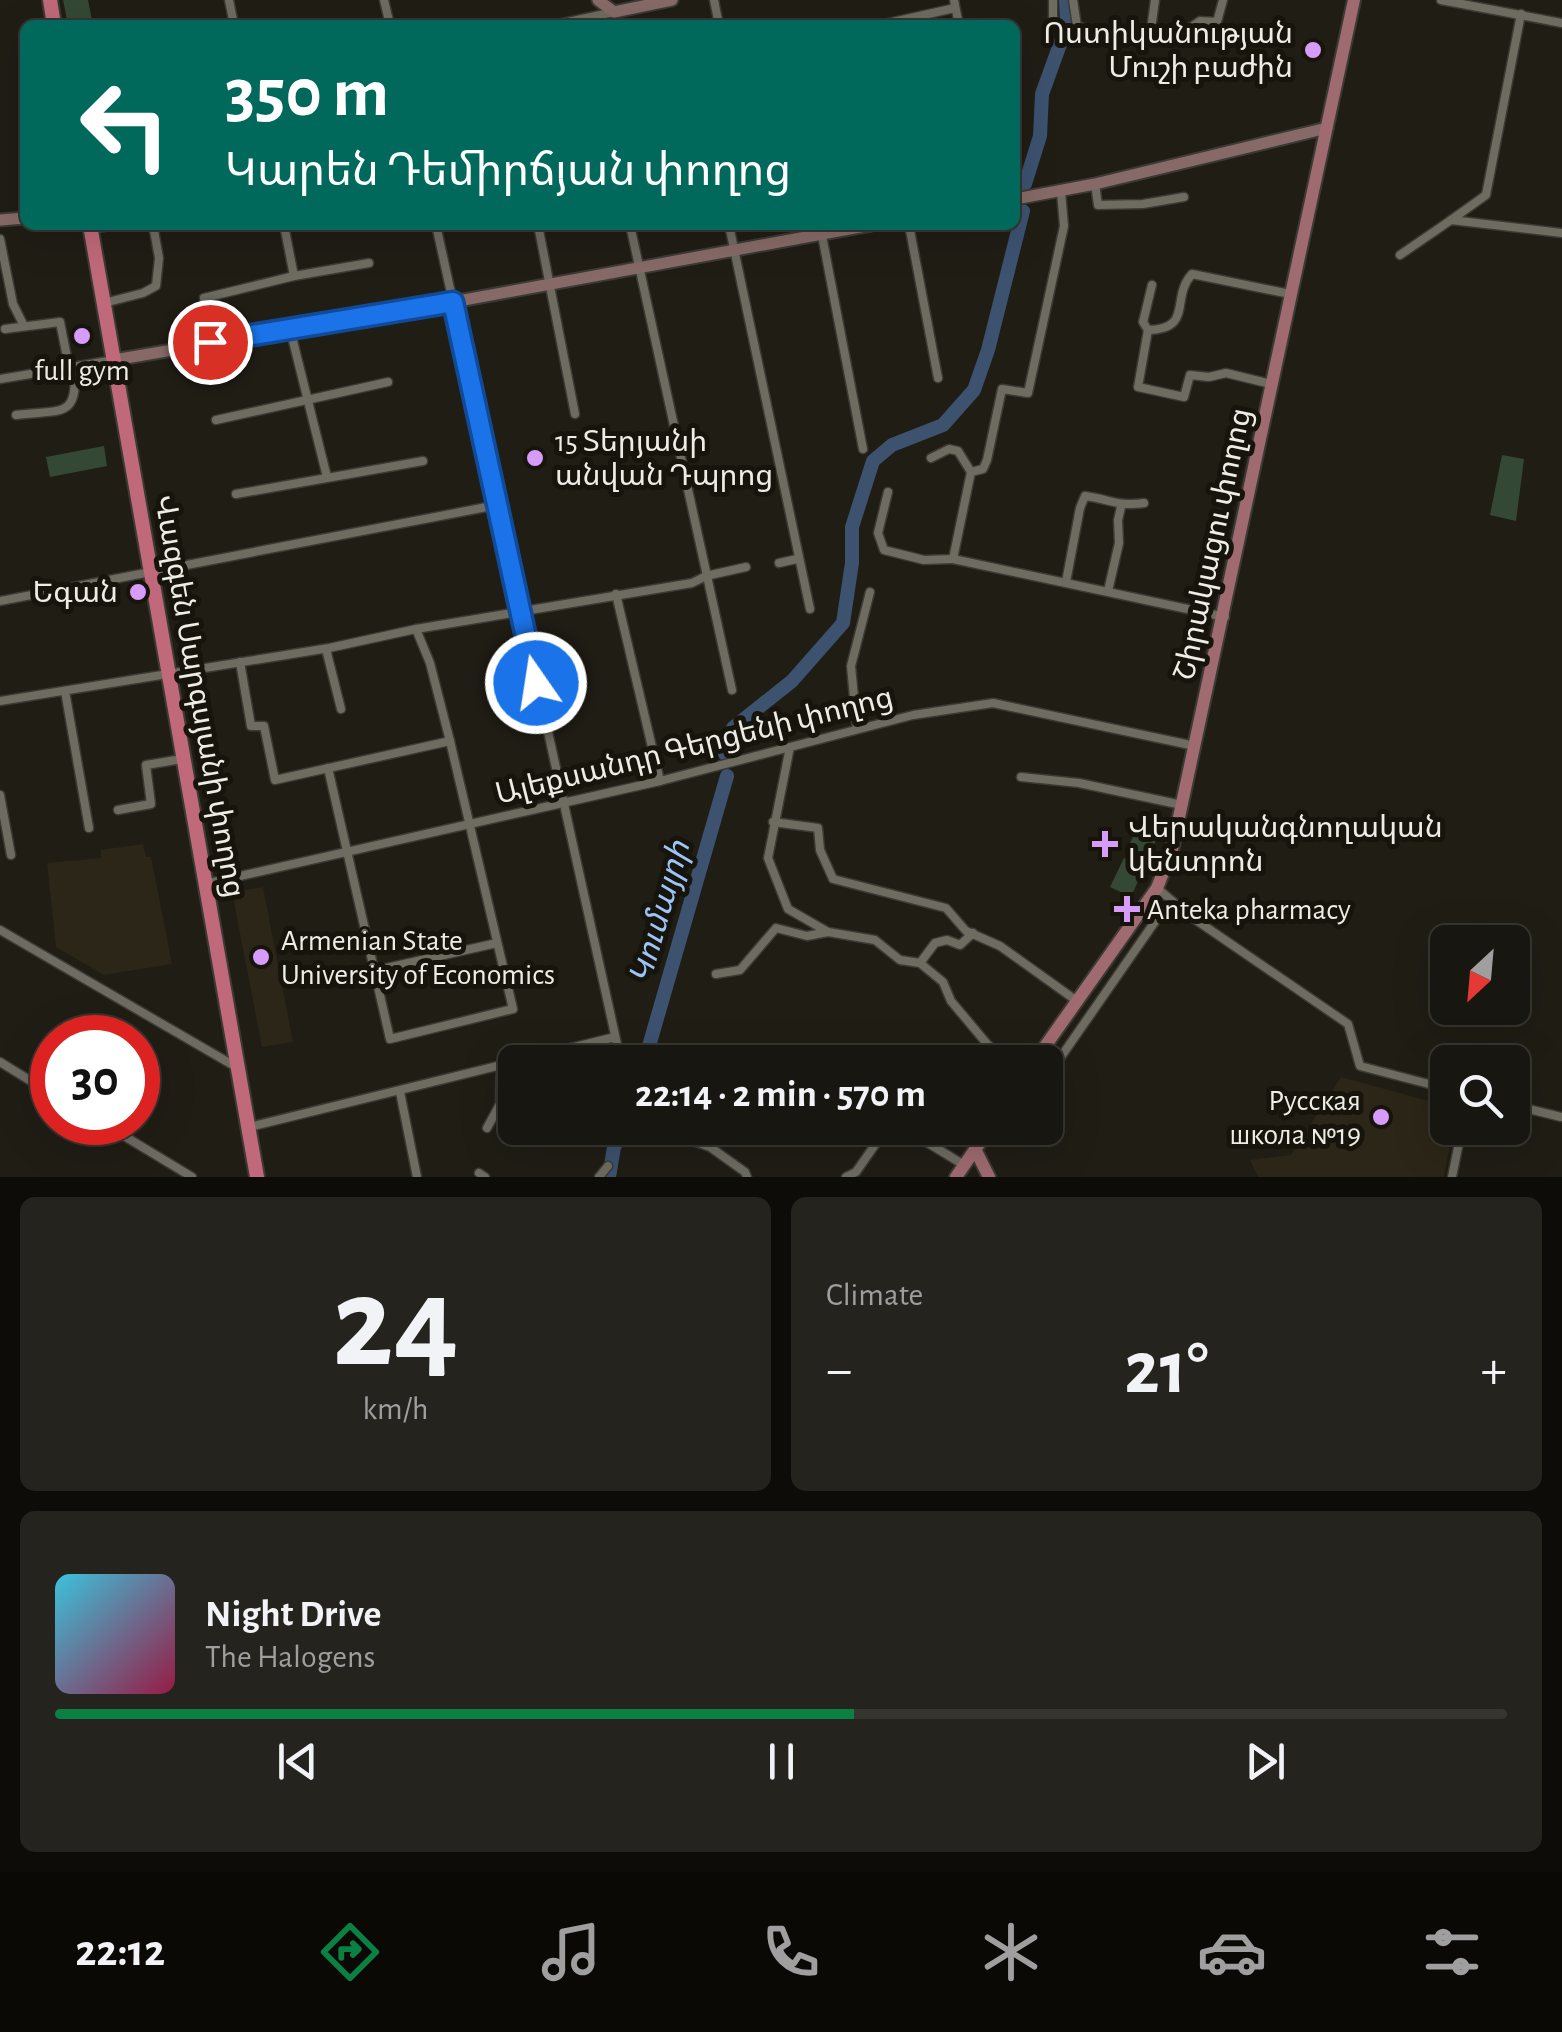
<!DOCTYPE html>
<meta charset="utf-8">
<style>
:root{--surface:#181610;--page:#25231e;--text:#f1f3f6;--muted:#9f9f9f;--line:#363530;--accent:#0b8043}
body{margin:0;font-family:"Alegreya Sans","Noto Sans Armenian",sans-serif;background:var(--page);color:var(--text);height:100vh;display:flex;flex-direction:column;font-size:38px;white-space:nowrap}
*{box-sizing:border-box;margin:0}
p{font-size:32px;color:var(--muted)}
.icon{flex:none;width:55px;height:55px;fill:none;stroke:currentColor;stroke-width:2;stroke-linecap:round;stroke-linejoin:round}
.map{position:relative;height:1177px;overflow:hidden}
.panel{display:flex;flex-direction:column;gap:20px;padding:20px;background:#0d0c09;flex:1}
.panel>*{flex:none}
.top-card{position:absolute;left:20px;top:20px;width:1000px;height:210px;border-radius:15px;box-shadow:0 10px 40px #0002,0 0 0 2px var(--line);background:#00695c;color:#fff;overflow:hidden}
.needle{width:65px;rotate:206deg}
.controls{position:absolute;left:1430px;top:925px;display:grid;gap:20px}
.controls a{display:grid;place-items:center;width:100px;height:100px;border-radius:15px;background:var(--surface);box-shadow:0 10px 40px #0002,0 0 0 2px var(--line);font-size:50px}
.speed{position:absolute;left:30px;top:1015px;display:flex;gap:20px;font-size:50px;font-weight:700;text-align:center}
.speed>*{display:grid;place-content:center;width:130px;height:130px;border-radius:50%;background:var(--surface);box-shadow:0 10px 40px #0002,0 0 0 2px var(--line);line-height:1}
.speed .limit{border:15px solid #d22;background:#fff;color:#111}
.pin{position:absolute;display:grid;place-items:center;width:85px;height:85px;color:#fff;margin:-42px;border:5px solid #fff;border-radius:50%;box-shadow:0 2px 10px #0007}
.me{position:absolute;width:110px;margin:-55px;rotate:347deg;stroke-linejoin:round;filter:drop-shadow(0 0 8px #0008)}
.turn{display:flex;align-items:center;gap:35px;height:210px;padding:0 40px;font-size:45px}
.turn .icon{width:130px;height:130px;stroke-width:2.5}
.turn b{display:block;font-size:70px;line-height:85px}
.big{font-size:75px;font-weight:700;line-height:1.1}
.panel .widget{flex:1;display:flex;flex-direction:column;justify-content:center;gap:15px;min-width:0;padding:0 35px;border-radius:15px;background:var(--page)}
.panel .dial{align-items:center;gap:0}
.dial b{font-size:130px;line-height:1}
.song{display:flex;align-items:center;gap:30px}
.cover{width:120px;height:120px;border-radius:15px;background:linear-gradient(135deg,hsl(190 70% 55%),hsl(340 70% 35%))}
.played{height:10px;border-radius:5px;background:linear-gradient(90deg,var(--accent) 55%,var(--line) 55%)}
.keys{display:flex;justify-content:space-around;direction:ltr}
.heat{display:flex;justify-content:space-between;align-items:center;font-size:55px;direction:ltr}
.panel .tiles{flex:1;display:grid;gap:20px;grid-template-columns:1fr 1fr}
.widget:last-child{grid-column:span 2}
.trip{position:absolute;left:498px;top:1045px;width:565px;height:100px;border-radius:15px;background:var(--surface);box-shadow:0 10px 40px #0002,0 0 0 2px var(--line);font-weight:700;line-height:100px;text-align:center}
.dock{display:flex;height:160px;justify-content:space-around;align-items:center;background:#0a0906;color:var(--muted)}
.dock .icon{width:70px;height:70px}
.dock .selected{color:var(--accent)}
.dock b{font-size:45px;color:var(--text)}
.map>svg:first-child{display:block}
</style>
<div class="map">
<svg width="1562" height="1177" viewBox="0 0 1562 1177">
<rect width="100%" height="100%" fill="#201d15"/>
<g fill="#2b2617">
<polygon points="143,844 146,857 151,857 172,964 104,975 56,947 47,863 101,858 101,850"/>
<polygon points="263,887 293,1042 262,1047 232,892"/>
<polygon points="1341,1077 1447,1106 1448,1128 1453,1128 1444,1177 1258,1177 1250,1160 1291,1155"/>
</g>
<g fill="#344935">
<polygon points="63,0 88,0 93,25 68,25"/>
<polygon points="104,446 107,466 50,477 46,457"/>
<polygon points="1502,455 1524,459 1516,521 1490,515"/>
<polygon points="1142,819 1162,828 1148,857 1128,847"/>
<polygon points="1124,858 1144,868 1131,897 1110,887"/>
</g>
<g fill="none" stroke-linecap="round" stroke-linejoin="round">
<g stroke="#3c526f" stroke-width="14">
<polyline points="1025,184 1040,136 1042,94 1067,25 1066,0"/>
<polyline points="725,754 733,728 792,681 843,623 852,563 852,527 873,461 892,445 943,425 974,390 988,350 1023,211"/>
<polyline points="653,1062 647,1053 727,776"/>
<polyline points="609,1177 614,1147 625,1128"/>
</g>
<defs>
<g id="street">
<polyline points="229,0 234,25"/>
<polyline points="384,0 390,25"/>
<polyline points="714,0 719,25"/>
<polyline points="954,0 959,25"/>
<polyline points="1053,0 1053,23"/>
<polyline points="1073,0 1077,26 1141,44"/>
<polyline points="1441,0 1562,23"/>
<polyline points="1152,22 1155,0"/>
<polyline points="554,25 614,12"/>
<polyline points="879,25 955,8"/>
<polyline points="1188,38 1190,28 1200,21 1217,22 1223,0"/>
<polyline points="1095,184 1098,205 1143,204 1184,197"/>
<polyline points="1061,192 1064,226 1028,393 1002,389 987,460 983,469 971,472 953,559 1225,617"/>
<polyline points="1451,220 1486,195 1521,14"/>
<polyline points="284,225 294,276"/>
<polyline points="436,225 621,1062"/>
<polyline points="538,225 575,414"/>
<polyline points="630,225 732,690"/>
<polyline points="729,225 810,609"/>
<polyline points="820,225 863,449"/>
<polyline points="909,225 938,378"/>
<polyline points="91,229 115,225"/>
<polyline points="0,239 13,304 24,326"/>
<polyline points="1400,255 1451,220 1562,233"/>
<polyline points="104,303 143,293 156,286 159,258 153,225"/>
<polyline points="5,329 60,322 69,367"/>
<polyline points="290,329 327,477"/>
<polyline points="1148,330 1143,322 1152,285"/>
<polyline points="210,342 204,298 294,276 369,263"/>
<polyline points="0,379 114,360"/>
<path d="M 1271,384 L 1226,373 L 1209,377 L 1190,375 L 1184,397 L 1138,387 L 1148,330 C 1194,329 1170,298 1192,274 L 1290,294"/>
<path d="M 16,415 C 61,409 79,420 74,366"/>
<polyline points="216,420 388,382"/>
<polyline points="931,458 949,449 958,451 971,472"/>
<polyline points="888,492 878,533 884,550 924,560 953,559"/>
<polyline points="236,494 423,461"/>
<polyline points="779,563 797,559"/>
<path d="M 1066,582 L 1080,508 L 1085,496 C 1109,499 1119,507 1144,503"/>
<polyline points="1108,591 1119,543 1118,520 1121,507"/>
<polyline points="616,594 660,781"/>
<polyline points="0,601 497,505"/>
<polyline points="326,649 341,709"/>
<polyline points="240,662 251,726 264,726 275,780 450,741"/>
<polyline points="65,691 89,828"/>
<polyline points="0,701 329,648 416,629 692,583 706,576 746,567"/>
<polyline points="857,729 851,666 870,592"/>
<polyline points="790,747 768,858 788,909 828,932 875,940 900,960 920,963 943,982 951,1001 988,1045 1010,1062"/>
<polyline points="328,768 390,1039 513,1009 450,741 430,663 416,629"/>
<polyline points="1021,777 1079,783 1182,805"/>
<polyline points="0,795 11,855"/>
<polyline points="118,810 151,804 146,765 182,759"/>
<polyline points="773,822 818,828 820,850 833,879 946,908 966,931 1000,946 1077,1001"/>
<polyline points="205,884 660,781 913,715 993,703 1195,746"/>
<polyline points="1157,888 1190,916 1348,1024 1360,1066 1448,1089"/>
<polyline points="0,930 238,1068"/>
<polyline points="920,963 935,943 947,940 960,945 973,933"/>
<polyline points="373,971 497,943"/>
<polyline points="716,974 740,970 776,928 807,936 828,932"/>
<polyline points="1041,1053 1056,1064 1170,900"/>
<path d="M 695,1057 C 722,1051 750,1046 774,1062"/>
<polyline points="0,1062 52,1094"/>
<polyline points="400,1092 417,1177"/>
<polyline points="1512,1105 1561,1117"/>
<polyline points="101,1122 192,1177"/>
<polyline points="249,1127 615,1037"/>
<polyline points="487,1128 500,1104 501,1066"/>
<polyline points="679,1136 710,1147 745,1172 747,1177"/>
<polyline points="877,1137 910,1132 964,1165"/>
<polyline points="479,1173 485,1177"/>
<polyline points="599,1177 608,1166"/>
<polyline points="846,1177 856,1172 877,1142 877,1137"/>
<polyline points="1452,1177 1462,1128"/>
</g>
<g id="secondary">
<polyline points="598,0 614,12 672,0"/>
<polyline points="1015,199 1095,184 1327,128"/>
<polyline points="0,220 25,218"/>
<polyline points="114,360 453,302 871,225"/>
</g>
<g id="primary">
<polyline points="1034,1062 1157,888 1172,850 1354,0"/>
<polyline points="975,1149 989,1177"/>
<polyline points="956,1177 990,1128"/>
</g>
<g id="highway">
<polyline points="50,0 54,25"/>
<polyline points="90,225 257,1177"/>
</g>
</defs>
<use href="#street" stroke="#3c3a35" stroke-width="11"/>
<use href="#secondary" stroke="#3c3a35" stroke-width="15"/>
<use href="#primary" stroke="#3c3a35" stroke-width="16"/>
<use href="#highway" stroke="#3c3a35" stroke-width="18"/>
<use href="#street" stroke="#6e6b61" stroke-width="8"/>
<use href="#secondary" stroke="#876a68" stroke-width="11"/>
<use href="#primary" stroke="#9f6a70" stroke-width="12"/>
<use href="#highway" stroke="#c0697a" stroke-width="14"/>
</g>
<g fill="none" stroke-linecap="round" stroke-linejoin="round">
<defs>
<polyline id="route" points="210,342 453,302 536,683"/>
</defs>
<use href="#route" stroke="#114b97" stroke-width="25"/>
<use href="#route" stroke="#1a73e8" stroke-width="18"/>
</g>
<g fill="#d79bf9" stroke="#17140c" stroke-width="4">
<circle cx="1313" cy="50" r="10"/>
<circle cx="82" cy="336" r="10"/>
<circle cx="535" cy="458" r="10"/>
<circle cx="138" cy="592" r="10"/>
<path d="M1100 829h10v10h10v10h-10v10h-10v-10h-10v-10h10z"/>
<path d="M1122 894h10v10h10v10h-10v10h-10v-10h-10v-10h10z"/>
<circle cx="261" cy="957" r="10"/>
<circle cx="1381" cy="1117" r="10"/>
</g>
<g text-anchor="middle" stroke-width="10" stroke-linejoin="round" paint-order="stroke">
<g font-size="30" fill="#eeece6" stroke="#17140c" text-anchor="start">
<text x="1293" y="43" text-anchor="end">Ոստիկանության<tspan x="1293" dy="34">Մուշի բաժին</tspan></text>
<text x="82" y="380" text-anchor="middle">full gym</text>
<text x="555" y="451">15 Տերյանի<tspan x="555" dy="34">անվան Դպրոց</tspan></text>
<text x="118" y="602" text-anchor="end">Եգան</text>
<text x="1128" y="837">Վերականգնողական<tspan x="1128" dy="34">կենտրոն</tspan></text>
<text x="1147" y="919">Anteka pharmacy</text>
<text x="281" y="950">Armenian State<tspan x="281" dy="34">University of Economics</tspan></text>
<text x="1361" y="1110" text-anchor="end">Русская<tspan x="1361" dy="34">школа №19</tspan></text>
</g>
<g font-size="30" fill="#eeece6" stroke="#17140c">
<text transform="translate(1212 544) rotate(-78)" y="10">Շիրակացու փողոց</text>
<text transform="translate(200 696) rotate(80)" y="10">Վազգեն Սարգսյանի փողոց</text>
<text transform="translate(694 745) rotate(-14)" y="10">Ալեքսանդր Գերցենի փողոց</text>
</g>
<g font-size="32" font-style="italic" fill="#9cc4f7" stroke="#17140c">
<text transform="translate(659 912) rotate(-74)" y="11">Կումայրի</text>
</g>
</g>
</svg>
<div class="controls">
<a><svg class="needle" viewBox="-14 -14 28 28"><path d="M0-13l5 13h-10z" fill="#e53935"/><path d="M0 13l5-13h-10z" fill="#9f9f9f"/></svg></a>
<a><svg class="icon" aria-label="search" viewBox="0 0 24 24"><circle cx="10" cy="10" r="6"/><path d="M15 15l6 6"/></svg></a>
</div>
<div class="speed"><div class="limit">30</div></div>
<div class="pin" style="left:210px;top:342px;background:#d93025"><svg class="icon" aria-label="arrive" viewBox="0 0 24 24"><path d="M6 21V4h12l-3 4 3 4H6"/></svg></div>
<svg class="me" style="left:536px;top:683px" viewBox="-20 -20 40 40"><circle r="17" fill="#1a73e8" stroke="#fff" stroke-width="3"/><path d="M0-11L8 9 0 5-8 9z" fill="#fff"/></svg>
<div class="trip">22:14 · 2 min · 570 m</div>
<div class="top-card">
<div class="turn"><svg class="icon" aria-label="left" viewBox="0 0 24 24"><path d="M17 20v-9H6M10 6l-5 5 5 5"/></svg><div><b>350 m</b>Կարեն Դեմիրճյան փողոց</div></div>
</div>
</div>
<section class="panel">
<div class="tiles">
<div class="widget dial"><b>24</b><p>km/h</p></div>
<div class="widget"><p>Climate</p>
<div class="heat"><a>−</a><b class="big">21°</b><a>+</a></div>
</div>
<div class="widget">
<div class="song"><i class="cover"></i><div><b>Night Drive</b><p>The Halogens</p></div></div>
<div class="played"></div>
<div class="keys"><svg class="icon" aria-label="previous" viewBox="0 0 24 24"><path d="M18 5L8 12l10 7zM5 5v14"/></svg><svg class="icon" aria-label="pause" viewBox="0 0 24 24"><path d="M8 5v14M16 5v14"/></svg><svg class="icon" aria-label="next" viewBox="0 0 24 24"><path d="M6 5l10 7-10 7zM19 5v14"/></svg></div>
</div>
</div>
</section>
<nav class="dock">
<b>22:12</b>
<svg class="icon selected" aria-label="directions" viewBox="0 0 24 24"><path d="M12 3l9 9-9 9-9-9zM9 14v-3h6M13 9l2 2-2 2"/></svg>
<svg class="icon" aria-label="music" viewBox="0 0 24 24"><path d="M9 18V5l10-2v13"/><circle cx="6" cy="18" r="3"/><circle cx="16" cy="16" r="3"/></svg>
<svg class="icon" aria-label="phone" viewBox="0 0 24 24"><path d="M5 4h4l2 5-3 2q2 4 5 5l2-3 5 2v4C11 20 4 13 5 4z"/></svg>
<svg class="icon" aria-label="climate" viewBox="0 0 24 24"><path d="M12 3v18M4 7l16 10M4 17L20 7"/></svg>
<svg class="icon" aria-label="car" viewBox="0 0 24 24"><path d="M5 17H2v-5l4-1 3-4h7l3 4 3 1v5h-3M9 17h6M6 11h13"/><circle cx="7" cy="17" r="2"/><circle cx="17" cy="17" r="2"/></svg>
<svg class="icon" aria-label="filters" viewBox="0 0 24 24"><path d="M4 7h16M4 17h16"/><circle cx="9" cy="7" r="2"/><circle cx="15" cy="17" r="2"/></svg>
</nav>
